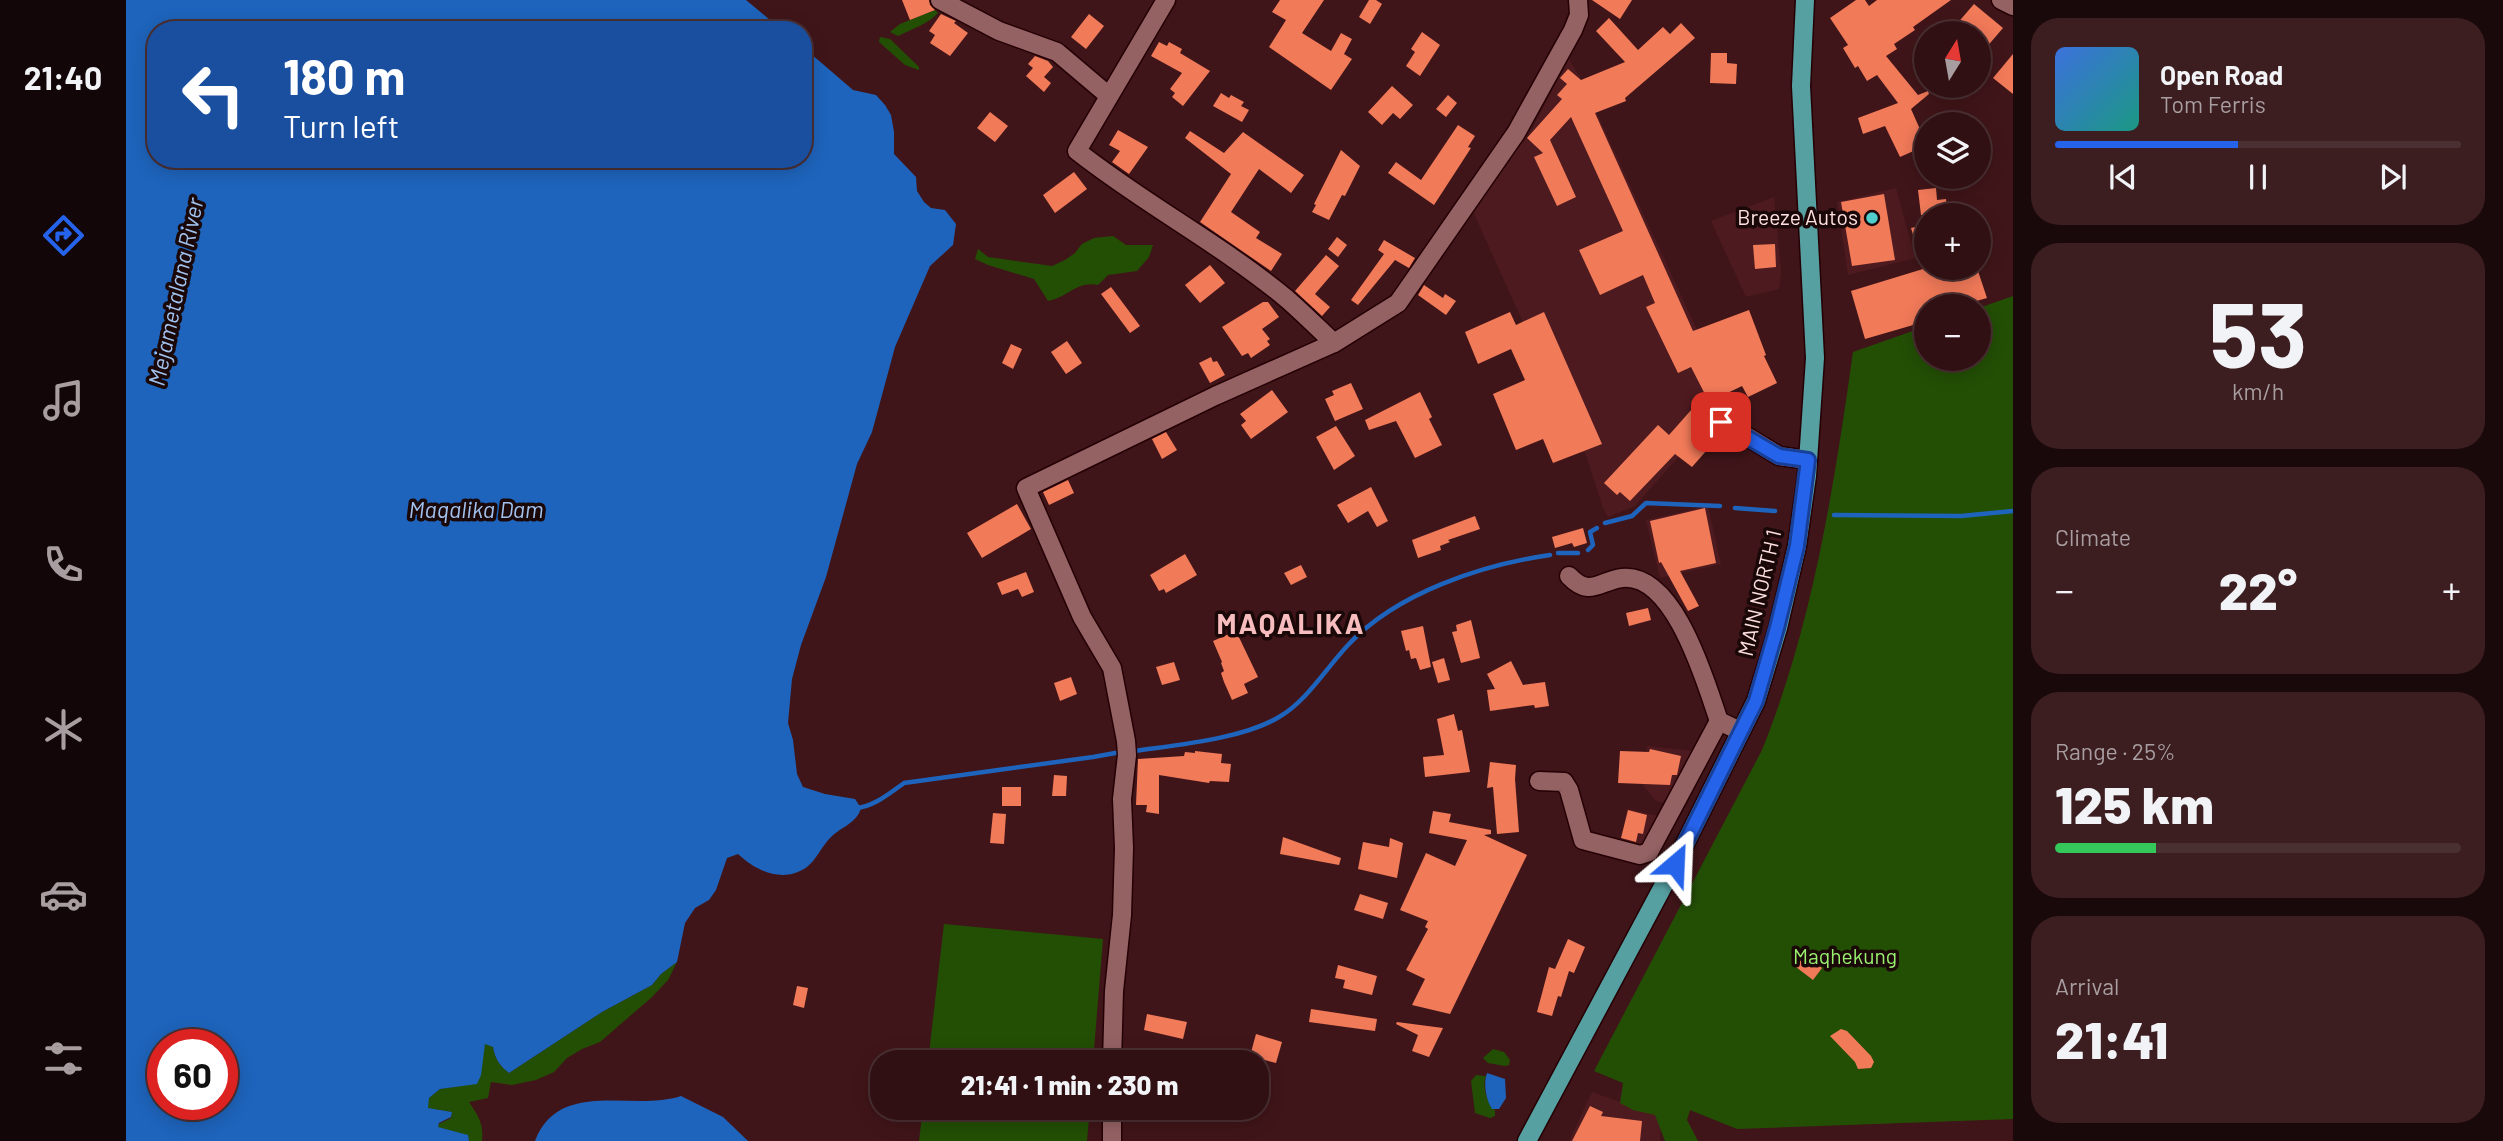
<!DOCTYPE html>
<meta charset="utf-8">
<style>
:root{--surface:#301013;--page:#3c1e21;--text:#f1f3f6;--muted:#a89da0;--line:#4b3033;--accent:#2563eb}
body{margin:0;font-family:Barlow,sans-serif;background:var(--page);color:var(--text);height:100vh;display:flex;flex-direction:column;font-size:26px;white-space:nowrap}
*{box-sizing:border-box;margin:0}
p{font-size:23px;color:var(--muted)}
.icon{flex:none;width:38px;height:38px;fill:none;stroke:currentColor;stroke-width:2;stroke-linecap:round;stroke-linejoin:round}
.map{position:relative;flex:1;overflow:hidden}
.details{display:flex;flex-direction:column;gap:18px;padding:18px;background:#1a090a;width:490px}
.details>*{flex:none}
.hud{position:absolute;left:21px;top:21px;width:665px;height:147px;border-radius:28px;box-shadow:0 4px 18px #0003,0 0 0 2px var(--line);background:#1a4fa0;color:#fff;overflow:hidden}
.needle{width:46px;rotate:11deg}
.tools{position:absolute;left:1788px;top:21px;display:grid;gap:14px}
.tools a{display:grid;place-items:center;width:77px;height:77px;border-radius:50%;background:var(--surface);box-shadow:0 4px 18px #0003,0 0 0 2px var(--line);font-size:35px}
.speed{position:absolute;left:21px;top:1029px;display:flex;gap:14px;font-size:35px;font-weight:700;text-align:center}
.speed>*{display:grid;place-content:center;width:91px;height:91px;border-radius:50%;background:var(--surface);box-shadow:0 4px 18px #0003,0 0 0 2px var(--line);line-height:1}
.speed .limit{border:10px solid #d22;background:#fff;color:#111}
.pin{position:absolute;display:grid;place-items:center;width:60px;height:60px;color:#fff;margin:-30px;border-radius:14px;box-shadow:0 4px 10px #0006}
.me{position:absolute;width:77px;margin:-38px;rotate:26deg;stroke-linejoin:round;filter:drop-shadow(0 0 5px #0008)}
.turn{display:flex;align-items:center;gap:24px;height:147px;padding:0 21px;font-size:32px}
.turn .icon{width:91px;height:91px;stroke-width:2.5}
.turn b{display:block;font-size:49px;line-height:60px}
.big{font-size:52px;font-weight:800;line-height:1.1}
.details .tile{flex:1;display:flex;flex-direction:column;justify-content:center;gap:10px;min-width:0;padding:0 24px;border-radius:28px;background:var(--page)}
.details .dial{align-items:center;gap:0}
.dial b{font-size:91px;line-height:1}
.song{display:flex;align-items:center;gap:21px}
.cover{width:84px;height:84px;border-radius:10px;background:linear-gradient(135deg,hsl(220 70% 55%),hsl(170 70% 35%))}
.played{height:7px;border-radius:4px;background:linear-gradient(90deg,var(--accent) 45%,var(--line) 45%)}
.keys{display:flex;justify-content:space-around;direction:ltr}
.heat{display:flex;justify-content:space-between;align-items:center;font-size:38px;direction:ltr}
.charge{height:10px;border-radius:5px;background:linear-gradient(90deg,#34c759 25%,var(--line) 0)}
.trip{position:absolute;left:744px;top:1050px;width:399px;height:70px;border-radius:28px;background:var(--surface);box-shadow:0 4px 18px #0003,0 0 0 2px var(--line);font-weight:800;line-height:70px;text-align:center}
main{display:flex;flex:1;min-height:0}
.dock{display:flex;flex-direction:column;width:126px;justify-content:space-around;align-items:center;background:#130608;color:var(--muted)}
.dock .icon{width:49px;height:49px}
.dock .on{color:var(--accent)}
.dock b{font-size:32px;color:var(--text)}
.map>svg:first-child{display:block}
</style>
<main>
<nav class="dock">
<b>21:40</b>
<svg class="icon on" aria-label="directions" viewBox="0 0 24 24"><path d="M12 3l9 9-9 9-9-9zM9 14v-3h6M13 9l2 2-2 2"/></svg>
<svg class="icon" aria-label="music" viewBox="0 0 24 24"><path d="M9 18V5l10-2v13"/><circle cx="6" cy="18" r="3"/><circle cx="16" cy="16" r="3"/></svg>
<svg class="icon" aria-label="phone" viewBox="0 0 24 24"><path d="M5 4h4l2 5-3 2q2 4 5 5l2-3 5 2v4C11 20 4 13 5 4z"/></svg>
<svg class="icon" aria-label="climate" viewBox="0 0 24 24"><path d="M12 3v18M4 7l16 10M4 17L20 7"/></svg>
<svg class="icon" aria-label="car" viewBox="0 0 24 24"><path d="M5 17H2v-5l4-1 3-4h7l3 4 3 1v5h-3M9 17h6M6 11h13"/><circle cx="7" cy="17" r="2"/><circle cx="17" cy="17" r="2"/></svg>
<svg class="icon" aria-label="filters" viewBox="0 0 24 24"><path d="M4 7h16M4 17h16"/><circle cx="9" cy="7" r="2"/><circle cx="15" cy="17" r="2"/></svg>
</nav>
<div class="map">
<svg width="1887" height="1141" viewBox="0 0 1887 1141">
<rect width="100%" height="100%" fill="#401519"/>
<g fill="#4d1a1f">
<polygon points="1443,59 1454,77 1602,397 1585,420 1509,506 1482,517 1477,508 1459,452 1456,453 1345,207 1373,167 1401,138"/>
<polygon points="1770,188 1789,258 1722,275 1711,202"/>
<polygon points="1648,197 1655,272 1653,289 1620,297 1585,221"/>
<polygon points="1582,506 1595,564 1534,578 1520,520"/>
<polygon points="1521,746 1567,751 1540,803 1530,801 1516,784"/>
<polygon points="1501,809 1533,816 1513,848 1495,844"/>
<polygon points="1466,1092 1534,1116 1534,1141 1443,1141"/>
</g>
<g fill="#234f05">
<path d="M 809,10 L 812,13 C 802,24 786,29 772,36 L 764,32 L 774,24 Z"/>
<polygon points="754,37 764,39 793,67 793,70 779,65 753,42"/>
<path d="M 987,236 L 1000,245 L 1027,245 L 1023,257 L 1011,271 L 982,275 L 972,285 C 950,281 943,297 922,301 L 908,279 L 862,265 L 849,259 L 852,249 L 862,257 L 926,266 L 939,260 L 949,253 L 956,244 L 968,238 Z"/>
<path d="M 1887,296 L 1887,1119 L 1611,1129 L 1564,1110 L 1561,1120 L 1572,1141 L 1539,1141 L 1529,1115 L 1507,1110 L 1494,1103 L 1497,1083 L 1468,1071 L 1636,750 C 1687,624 1708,486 1727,352 L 1801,326 L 1801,359 L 1853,359 L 1853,308 Z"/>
<polygon points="818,924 977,939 967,1062 802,1062"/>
<path d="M 551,962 L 542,980 L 526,997 L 474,1042 L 456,1049 L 441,1058 L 428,1072 L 410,1080 L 386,1085 L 365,1082 L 362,1098 L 343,1102 C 352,1116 358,1123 356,1141 L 343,1141 L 341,1135 L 311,1127 L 313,1124 L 325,1118 L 326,1112 L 301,1108 L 303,1098 L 314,1089 L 351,1083 L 359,1043 L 367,1047 C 369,1059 374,1066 383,1073 L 476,1012 L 526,985 L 535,974 Z"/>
<polygon points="1367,1049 1378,1052 1384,1060 1383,1065 1379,1066 1362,1063 1357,1058"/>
<path d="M 1350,1075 L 1360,1076 C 1356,1086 1361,1104 1369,1110 L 1369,1116 L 1364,1118 L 1349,1113 L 1345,1081 Z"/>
<polygon points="797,1108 964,1108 961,1141 793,1141"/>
</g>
<g fill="#1e64bc" fill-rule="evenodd">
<path d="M 0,0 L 620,0 L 656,30 L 30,30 L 30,159 L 677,159 L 677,47 L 727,90 L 750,95 L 759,105 L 765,115 L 768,132 L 768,154 L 790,177 L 791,191 L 798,202 L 805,208 L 819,210 L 830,224 L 827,245 L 804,266 L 769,347 L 746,432 L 731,464 L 700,577 L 675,645 L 666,679 L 662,723 L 667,740 L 671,774 L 677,787 L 699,794 L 729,799 L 735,808 C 731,823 715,827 705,837 C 696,846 690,860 681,867 C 657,884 630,871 612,854 L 601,858 L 590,890 L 583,900 L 569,908 L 559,923 L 551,962 L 535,974 L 526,985 L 476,1012 L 383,1073 C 374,1066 369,1059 367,1047 L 359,1044 L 355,1075 L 351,1084 L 314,1089 L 303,1098 L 302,1108 L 326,1112 L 325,1117 L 313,1123 L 312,1127 L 342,1135 L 343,1141 L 0,1141 ZM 37,1045 L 96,1045 L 96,1104 L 37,1104 Z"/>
<path d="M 1361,1073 L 1379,1079 L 1380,1098 L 1373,1109 L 1366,1109 C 1360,1100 1357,1084 1361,1073 Z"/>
<path d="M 555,1096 L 597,1117 L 622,1141 L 409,1141 C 433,1078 508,1112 555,1096 Z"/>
</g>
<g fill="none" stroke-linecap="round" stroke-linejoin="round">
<g stroke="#1e64bc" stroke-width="4.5">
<polyline points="1609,508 1649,511"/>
<polyline points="1708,515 1835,516 1887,511"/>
<polyline points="1479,523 1506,516 1520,503 1594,506"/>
<polyline points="1462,550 1467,545 1464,532 1471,528"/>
<polyline points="1432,553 1452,553"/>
<path d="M 1009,751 C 1050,745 1117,739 1153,717 C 1181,701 1200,668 1223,644 C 1271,593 1355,565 1424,555"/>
<path d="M 729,808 C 746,808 764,793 778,783 L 967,757 L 995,752"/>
</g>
</g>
<g fill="#f17a59">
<polygon points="776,0 803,0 804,5 809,10 784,20"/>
<polygon points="1154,0 1198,0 1176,33 1205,51 1215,33 1226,39 1218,54 1226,59 1205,90 1143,47 1160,20 1146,12"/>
<polygon points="1243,0 1250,0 1256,4 1244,24 1233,17"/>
<polygon points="1466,0 1506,0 1494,19"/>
<polygon points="1730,0 1739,0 1743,6 1751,0 1825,0 1787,27 1789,30 1768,44 1771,49 1760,56 1792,95 1802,91 1803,94 1785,109 1801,145 1774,157 1759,126 1737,134 1732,118 1772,103 1751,75 1741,81 1732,66 1729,68 1717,48 1722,45 1704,18"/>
<polygon points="1848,4 1877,28 1853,56 1853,33 1823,33"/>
<polygon points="815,14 830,21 828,23 842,33 824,56 804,43 809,35 803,31"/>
<polygon points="963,14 978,26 960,49 945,37"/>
<polygon points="1483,18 1512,50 1537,27 1544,34 1555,23 1569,38 1499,98 1500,101 1469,113 1567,331 1623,310 1640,355 1638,356 1651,383 1622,397 1616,386 1583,402 1565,367 1552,373 1520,307 1529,303 1517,275 1474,295 1453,250 1497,231 1445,117 1424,140 1450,197 1431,206 1408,157 1417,153 1401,138 1436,99 1431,95 1441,84 1434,78 1442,69 1455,80 1499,62 1470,31"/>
<polygon points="1296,32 1314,45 1294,76 1280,66 1289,52 1285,49"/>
<polygon points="1033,42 1041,46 1043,42 1056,49 1054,53 1084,71 1057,106 1046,97 1049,93 1044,89 1056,73 1025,56"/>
<polygon points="1585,53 1601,53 1601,63 1611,64 1610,84 1584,83"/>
<polygon points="1887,54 1887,94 1867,78"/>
<polygon points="909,56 922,61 927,67 918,77 925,83 918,92 900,76 907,68 902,64"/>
<polygon points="1266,86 1287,105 1274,119 1267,113 1256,125 1242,112"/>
<polygon points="1095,93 1103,98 1105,95 1118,102 1115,106 1123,110 1116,122 1087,106"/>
<polygon points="1322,95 1331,103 1320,117 1310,109"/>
<polygon points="864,112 882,126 869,142 851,128"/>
<polygon points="1332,125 1349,136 1342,147 1345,148 1308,205 1262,173 1270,162 1295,180"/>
<polygon points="992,130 1022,147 1003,174 986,162 994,151 983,145"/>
<polygon points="1064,131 1098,153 1117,132 1178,175 1165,193 1133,169 1105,212 1134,232 1130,238 1156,254 1145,271 1074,222 1105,174 1059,138"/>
<polygon points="1215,150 1234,166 1219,196 1216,195 1203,220 1186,212 1190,205 1188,204"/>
<polygon points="948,172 961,189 929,213 917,195"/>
<polygon points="1810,188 1811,200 1820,199 1822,215 1795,215 1792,190"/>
<polygon points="1758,194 1769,260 1726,266 1715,202"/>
<polygon points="1801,224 1801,268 1851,268 1861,298 1833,306 1801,306 1801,321 1739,339 1725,291 1797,269 1785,228"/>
<polygon points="1211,237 1221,245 1212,257 1202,249"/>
<polygon points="1258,240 1289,258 1283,268 1269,260 1232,305 1225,300 1258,254 1252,250"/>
<polygon points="1649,244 1650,267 1629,269 1627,245"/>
<polygon points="1200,255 1213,266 1189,294 1204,307 1196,316 1169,291"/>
<polygon points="1084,265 1099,283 1074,303 1059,285"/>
<polygon points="1298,285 1317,298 1319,294 1330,301 1320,315 1292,295"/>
<polygon points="985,287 1014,326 1004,333 975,294"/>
<polygon points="1137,302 1142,302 1153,317 1136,329 1144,339 1141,341 1144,345 1125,358 1122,353 1116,356 1096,327"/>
<polygon points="1384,312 1390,325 1418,312 1476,444 1427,463 1417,439 1390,450 1367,394 1399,380 1385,349 1352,364 1339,332"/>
<polygon points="941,341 956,363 940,374 925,352"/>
<polygon points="885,344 896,349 887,369 876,363"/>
<polygon points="1085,357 1087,362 1091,361 1099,375 1084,383 1073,363"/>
<polygon points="1225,383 1237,409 1209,421 1199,399 1208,395 1206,391"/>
<polygon points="1146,390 1162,412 1125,439 1115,425 1120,421 1114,414"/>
<polygon points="1294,392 1306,417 1303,419 1316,445 1289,458 1270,421 1243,430 1239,420"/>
<polygon points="1566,409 1578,423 1565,437 1581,450 1566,467 1549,454 1504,501 1494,492 1491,495 1478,483 1532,425 1543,435"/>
<polygon points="1210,426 1229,456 1208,470 1190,437"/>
<polygon points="1040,432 1051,450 1036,459 1026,439"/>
<polygon points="942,480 948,493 923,505 917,492"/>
<polygon points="1245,487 1262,521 1251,527 1242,511 1222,523 1211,505"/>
<polygon points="891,504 905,529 856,558 841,533"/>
<polygon points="1579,508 1590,563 1554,571 1573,606 1562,611 1535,562 1533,563 1524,521"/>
<polygon points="1349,516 1354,529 1322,540 1324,542 1314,546 1315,550 1292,558 1286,540"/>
<polygon points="1457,528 1461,543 1448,547 1446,543 1429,548 1426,537"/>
<polygon points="1059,554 1071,575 1040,593 1038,589 1033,591 1024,575"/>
<polygon points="1175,565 1181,577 1165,585 1158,573"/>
<polygon points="900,572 908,592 896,597 892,589 876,595 871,583"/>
<polygon points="1522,608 1525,620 1503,626 1500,613"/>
<polygon points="1345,620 1354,658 1335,663 1326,632 1331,631 1330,625"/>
<polygon points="1297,626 1305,667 1294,670 1290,658 1285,659 1283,650 1280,651 1275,631"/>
<polygon points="1110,631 1132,677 1118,684 1122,693 1106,700 1098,682 1095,673 1098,671 1095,663 1096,662 1087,641"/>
<polygon points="1318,658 1324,680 1312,683 1306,662"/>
<polygon points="1385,661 1397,685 1419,682 1423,706 1409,708 1408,705 1364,711 1361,690 1369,689 1361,674"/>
<polygon points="1048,662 1054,680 1036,685 1030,667"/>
<polygon points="945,677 951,694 934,701 928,683"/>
<polygon points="1328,714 1332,731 1336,730 1344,772 1299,777 1297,757 1318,755 1311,719"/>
<polygon points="1524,749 1555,756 1551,775 1546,775 1544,785 1492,783 1494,751 1523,752"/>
<polygon points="1069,751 1096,754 1095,763 1105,764 1103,782 1084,781 1083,783 1033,775 1033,814 1020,812 1021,805 1010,805 1012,759 1058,756 1059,752 1069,753"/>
<polygon points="1364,762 1390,765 1389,779 1393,832 1371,834 1367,787 1361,788"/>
<polygon points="928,775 941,776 940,796 926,796"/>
<rect x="876" y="787" width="19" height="19"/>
<polygon points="1502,810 1521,815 1517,834 1512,833 1510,842 1495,838"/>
<polygon points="1307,811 1325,814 1323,822 1365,830 1365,834 1358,835 1401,855 1324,1014 1286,1005 1299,979 1280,970 1302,929 1299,927 1302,921 1274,910 1300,853 1329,866 1341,840 1303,833"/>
<polygon points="867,813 880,814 878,844 864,843"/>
<polygon points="1157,837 1215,858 1213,865 1154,854"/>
<polygon points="1264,838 1277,843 1271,878 1232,869 1237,842 1263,847"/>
<polygon points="1234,894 1262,903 1257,919 1228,910"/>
<polygon points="1442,939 1459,947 1448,973 1443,971 1435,997 1432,996 1426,1016 1411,1012 1423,967 1429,969"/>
<polygon points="1675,952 1696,968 1687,980 1666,964"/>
<polygon points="1212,965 1251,976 1246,995 1217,988 1219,980 1209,978"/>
<polygon points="671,986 682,988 678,1008 667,1005"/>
<polygon points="1185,1009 1251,1019 1249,1031 1183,1022"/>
<polygon points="1021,1014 1061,1022 1057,1039 1018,1030"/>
<polygon points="1271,1022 1317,1028 1303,1057 1286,1051 1292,1035 1270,1024"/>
<polygon points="1715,1029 1721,1031 1745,1056 1748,1062 1745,1068 1732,1069 1729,1062 1704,1036"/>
<polygon points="1130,1034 1156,1042 1150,1063 1124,1056"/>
<polygon points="1464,1106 1477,1112 1475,1116 1516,1121 1514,1141 1446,1141"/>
</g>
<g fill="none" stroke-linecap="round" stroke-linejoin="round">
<defs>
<g id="minor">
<polyline points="814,0 873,31 931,52 983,96"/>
<polyline points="1875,0 1887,6"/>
<polyline points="1208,343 1272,303 1390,133 1447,30 1453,15 1452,0"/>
<polyline points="1587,416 1653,456 1682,460"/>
<path d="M 1443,576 C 1464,598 1473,581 1496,578 C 1549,572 1580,684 1593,721 L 1614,731"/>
<polyline points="1413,781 1438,782 1443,790 1457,840 1514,855 1523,852 1593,721"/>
<path d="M 986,1062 L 988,991 L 996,915 L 998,848 L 996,799 L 1001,755 L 1000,741 L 986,668 L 956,617 L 900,488 L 1089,396 L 1208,343 C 1193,329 1177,313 1161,299 C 1095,244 1018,204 951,151 L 1040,0"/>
<polyline points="986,1108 986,1141"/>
</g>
<polyline id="major" points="1401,1141 1549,864 1630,701 1652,628 1671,546 1681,476 1689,358 1675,86 1679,0"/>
</defs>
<use href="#minor" stroke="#240005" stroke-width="21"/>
<use href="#major" stroke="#240005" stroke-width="21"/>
<use href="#minor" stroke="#956264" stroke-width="18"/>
<use href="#major" stroke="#56a0a2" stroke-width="18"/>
</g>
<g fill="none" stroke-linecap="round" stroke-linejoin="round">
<defs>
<polyline id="route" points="1549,864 1630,701 1651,628 1671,546 1682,460 1653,456 1595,422"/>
</defs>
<use href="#route" stroke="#184099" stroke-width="18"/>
<use href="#route" stroke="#2563eb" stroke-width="12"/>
</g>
<circle fill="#52cdce" stroke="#1a0809" stroke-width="2.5" cx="1746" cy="218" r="7"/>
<g text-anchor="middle" stroke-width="7" stroke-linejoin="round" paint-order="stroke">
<g font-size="21" fill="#fee0e0" stroke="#1a0809" text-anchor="end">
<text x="1732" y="225">Breeze Autos</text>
</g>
<g font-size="21" fill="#fee0e0" stroke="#1a0809">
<text transform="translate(1634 593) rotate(-77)" y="7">MAIN NORTH 1</text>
</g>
<g font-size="21" fill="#99f06f" stroke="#1a0809">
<text x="1719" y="964">Maqhekung</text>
</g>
<g font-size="23" font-style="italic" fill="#a1c2ef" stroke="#1a0809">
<text transform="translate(50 292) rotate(-78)" y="8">Mejametalana River</text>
<text x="350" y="518">Maqalika Dam</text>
</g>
<g font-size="28" font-weight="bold" letter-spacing="2" fill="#f7bdbe" stroke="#1a0809">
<text x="1165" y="634">MAQALIKA</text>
</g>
</g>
</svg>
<div class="tools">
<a><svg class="needle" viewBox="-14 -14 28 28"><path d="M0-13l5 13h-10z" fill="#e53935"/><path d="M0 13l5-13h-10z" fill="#a89da0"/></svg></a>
<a><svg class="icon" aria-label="layers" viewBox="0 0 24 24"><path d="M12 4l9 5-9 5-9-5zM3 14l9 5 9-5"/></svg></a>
<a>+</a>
<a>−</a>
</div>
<div class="speed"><div class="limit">60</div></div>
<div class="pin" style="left:1595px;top:422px;background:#d93025"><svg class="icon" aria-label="arrive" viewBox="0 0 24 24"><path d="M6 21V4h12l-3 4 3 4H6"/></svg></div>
<svg class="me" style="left:1549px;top:864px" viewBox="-20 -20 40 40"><path d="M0-17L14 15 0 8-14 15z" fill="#2563eb" stroke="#fff" stroke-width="4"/></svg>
<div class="trip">21:41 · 1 min · 230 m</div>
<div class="hud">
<div class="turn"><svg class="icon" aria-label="left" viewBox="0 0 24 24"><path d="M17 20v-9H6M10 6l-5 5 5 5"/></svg><div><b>180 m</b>Turn left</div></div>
</div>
</div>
<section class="details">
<div class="tile">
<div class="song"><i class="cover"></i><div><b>Open Road</b><p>Tom Ferris</p></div></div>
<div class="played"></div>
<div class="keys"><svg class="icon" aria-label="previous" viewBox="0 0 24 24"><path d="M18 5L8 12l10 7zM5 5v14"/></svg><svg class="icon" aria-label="pause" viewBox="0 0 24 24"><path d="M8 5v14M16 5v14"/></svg><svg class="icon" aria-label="next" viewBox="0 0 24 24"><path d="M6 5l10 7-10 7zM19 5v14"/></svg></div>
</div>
<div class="tile dial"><b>53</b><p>km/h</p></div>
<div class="tile"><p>Climate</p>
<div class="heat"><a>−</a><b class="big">22°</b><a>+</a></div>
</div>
<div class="tile"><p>Range · 25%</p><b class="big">125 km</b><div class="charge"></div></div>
<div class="tile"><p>Arrival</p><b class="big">21:41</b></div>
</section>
</main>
